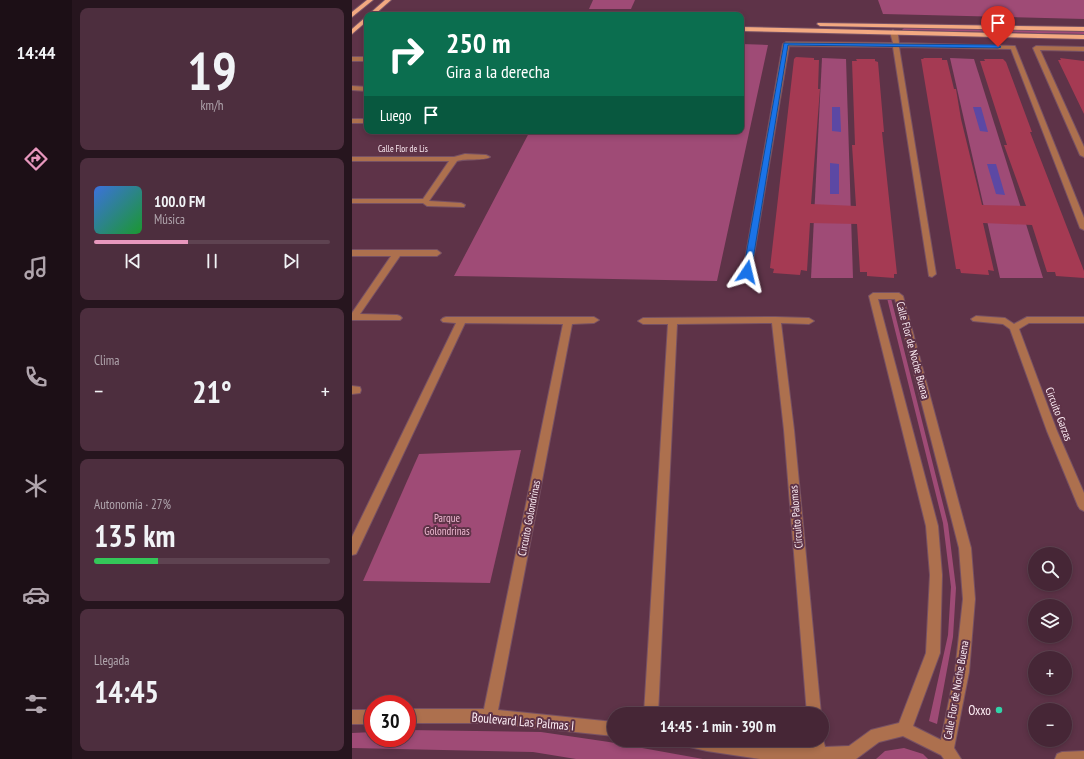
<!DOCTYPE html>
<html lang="es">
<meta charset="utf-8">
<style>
:root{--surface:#462636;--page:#4d2e3e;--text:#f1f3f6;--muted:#b0a5ad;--line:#5e4351;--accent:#e797bd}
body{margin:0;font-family:"PT Sans Narrow",sans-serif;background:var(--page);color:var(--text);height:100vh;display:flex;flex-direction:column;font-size:15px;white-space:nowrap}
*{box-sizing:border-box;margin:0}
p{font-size:13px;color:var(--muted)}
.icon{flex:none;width:22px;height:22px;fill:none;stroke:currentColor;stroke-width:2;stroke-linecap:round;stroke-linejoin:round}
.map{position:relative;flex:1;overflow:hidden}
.drawer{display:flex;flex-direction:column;gap:8px;padding:8px;background:#26151e;width:280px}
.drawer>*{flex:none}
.top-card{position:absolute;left:12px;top:12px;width:380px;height:122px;border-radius:8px;box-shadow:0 2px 6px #0003,0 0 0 1px var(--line);background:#0b6e4f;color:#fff;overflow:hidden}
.fabs{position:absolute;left:676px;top:547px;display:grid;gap:8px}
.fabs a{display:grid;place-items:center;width:44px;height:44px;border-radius:50%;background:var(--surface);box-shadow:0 2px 6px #0003,0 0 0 1px var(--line);font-size:20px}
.speed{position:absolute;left:12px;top:695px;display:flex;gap:8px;font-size:20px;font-weight:700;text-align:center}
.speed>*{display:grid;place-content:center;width:52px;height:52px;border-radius:50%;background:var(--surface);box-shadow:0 2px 6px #0003,0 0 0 1px var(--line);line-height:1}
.speed .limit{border:6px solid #d22;background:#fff;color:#111}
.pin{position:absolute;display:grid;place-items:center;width:34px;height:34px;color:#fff;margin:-41px -17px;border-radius:50% 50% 50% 0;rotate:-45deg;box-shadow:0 0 4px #0007}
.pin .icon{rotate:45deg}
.me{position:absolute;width:44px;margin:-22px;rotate:10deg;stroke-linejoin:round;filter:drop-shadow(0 0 3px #0008)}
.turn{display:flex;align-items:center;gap:14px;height:84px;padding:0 16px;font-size:18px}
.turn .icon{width:52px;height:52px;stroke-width:2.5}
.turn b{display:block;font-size:28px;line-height:34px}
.then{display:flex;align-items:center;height:38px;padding:0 16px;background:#0003;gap:8px;font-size:15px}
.big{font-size:30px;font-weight:600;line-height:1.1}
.drawer .widget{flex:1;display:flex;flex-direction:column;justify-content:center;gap:6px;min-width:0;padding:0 14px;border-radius:8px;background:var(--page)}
.drawer .dial{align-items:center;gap:0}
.dial b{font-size:52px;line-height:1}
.song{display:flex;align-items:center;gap:12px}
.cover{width:48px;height:48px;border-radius:6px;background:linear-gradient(135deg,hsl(220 70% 55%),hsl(130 70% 35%))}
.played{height:4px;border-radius:2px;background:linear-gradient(90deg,var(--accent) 40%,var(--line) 40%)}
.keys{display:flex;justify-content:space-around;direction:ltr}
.heat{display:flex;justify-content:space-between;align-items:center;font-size:22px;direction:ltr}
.charge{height:6px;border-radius:3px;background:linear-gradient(90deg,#34c759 27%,var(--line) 0)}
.trip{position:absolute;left:255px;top:707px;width:222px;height:40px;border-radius:20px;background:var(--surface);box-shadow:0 2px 6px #0003,0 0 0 1px var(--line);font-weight:600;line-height:40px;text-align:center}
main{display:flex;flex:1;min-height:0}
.dock{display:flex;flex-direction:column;width:72px;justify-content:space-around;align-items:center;background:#1c0f16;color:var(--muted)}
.dock .icon{width:28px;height:28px}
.dock .current{color:var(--accent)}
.dock b{font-size:18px;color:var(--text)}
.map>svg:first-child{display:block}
</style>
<main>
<nav class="dock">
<b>14:44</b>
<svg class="icon current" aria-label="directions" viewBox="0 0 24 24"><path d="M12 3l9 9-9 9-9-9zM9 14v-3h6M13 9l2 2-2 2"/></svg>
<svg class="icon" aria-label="music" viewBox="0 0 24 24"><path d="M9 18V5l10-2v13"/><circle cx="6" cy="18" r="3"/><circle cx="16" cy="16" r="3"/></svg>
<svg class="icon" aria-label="phone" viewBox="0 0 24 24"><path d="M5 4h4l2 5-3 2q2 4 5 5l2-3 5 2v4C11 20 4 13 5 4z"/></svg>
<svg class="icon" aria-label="climate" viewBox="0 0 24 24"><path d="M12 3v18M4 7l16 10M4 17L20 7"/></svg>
<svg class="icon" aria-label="car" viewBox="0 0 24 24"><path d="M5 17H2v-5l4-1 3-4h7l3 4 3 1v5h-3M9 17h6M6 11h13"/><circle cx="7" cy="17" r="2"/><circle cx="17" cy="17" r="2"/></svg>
<svg class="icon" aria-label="filters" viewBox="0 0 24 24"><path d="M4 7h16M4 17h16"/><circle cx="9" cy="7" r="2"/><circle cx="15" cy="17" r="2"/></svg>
</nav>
<section class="drawer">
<div class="widget dial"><b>19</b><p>km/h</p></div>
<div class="widget">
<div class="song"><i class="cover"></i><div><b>100.0 FM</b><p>Música</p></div></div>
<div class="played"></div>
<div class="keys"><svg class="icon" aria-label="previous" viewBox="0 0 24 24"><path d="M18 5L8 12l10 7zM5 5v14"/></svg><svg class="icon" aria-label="pause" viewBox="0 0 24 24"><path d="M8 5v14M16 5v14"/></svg><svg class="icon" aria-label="next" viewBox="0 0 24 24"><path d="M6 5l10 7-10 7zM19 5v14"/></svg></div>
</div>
<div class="widget"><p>Clima</p>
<div class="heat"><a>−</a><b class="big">21°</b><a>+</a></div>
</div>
<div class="widget"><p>Autonomía · 27%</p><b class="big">135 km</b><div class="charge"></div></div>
<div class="widget"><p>Llegada</p><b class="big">14:45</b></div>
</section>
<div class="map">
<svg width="732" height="759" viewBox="0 0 732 759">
<rect width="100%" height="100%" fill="#5e3348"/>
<g fill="#9f4b76">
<polygon points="241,0 283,0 279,9 237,9"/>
<polygon points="526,0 732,0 732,19 531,14"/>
<polygon points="553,27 732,31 732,34 550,30"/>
<polygon points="389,44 416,45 365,281 102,276 178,131 389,131"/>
<polygon points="470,58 494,59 501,278 459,278"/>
<polygon points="598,58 622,59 691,278 648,278"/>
<polygon points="535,298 539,298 596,524 604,588 601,637 585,724 577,721 596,635 599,587 591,523"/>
<polygon points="169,450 138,583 11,581 67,454"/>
<polygon points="55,730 189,732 257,742 351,759 224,759 181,752 0,748 0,733 21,732 21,738 55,738"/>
<polygon points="552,748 571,754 576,759 524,759 533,751"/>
</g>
<g fill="#5c48a4">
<polygon points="480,107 488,107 489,132 480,131"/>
<polygon points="621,107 629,107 636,132 628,131"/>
<polygon points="478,163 487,164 487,194 478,194"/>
<polygon points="635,164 644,164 653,195 644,194"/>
</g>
<g fill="#a53a53">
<polygon points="444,57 462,58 462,60 467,60 466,89 468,89 459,204 504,206 500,145 503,145 500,61 505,61 504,59 523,59 523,61 526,62 532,132 530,132 545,274 542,274 542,278 515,276 515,272 508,272 505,224 458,223 455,271 449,270 448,275 421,273 422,269 418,268 442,59"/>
<polygon points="571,58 590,58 590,60 595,60 602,89 604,89 609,119 630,205 674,206 652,145 655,145 628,61 633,61 632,59 651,59 654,62 680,132 678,132 732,271 732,278 704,276 703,272 695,272 680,225 631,223 642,271 636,270 637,275 609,273 608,269 604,269 569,59 572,59"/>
<polygon points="708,58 732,61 732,114 706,60 709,60"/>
</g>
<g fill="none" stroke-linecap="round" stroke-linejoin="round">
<defs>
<g id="minor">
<polygon points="541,30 546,35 547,43 663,46 732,218 732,230 728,228 659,49 547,47 584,274 580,277 577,276 541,47 437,46 399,272 398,274 392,274 391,272 431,44 434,42 541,43 538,32"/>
<polygon points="684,46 732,47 732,51 688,50 732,147 732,157 728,155 681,48"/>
<rect x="0" y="57" width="15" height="4"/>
<polygon points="0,86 15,87 15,91 0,90"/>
<rect x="0" y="119" width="15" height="4"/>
<path d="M 113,154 L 134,155 L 138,157 C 132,161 114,158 105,161 L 77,201 L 109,203 L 113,205 L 112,207 L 75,206 L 71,203 L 0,203 L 0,199 L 71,199 L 97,161 L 0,161 L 0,157 L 102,157 Z"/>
<polygon points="0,250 85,250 89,253 85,256 48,256 8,314 45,315 48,316 50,318 48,320 0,320 0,313 39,256 0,256"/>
<path d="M 521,293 L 547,293 L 551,296 L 619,548 L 623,599 L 617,672 L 602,748 L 609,759 L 592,759 L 589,755 L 551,736 L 527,742 L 504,759 L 408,759 L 355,751 L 329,745 L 327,740 L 376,740 L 416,745 L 458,747 L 458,740 L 470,740 L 470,735 L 473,747 L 497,746 L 519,730 L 547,723 L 574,653 L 578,575 L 574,526 L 517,296 ZM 526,299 L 543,299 L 607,548 L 611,599 L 603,672 L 589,740 L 561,726 L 588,653 L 590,575 L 586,526 Z"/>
<polygon points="624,316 653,318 662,324 675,317 732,317 732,323 677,323 667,329 705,431 732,493 732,511 728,509 726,506 695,431 658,329 651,324 621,321 619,319"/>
<polygon points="94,317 242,317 247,320 242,323 220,324 146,710 262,722 262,736 138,723 55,723 55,709 132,709 211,324 113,323 6,550 4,554 0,555 0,537 104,323 91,322 89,320 91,318"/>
<polygon points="424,317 457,318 462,321 457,324 429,323 442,430 469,714 455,714 432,430 420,323 325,324 306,714 292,714 316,324 291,324 286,321 291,318"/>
<polygon points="0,386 8,387 9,390 8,393 0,394"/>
<rect x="0" y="710" width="21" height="14"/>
<polygon points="732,751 732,759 703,759 705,754 710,752"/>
</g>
<g id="major">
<polygon points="15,0 21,0 0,17 0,12"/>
<polygon points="33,0 39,0 22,15 16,15"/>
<polygon points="15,16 15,21 0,34 0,29"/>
<polygon points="466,23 732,27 732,31 468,26 465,24"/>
<polygon points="389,27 732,35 732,39 389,31"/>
</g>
</defs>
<use href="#minor" stroke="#775164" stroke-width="2"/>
<use href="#major" stroke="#775164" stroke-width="2"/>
<use href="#minor" fill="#ad704e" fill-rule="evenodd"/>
<use href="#major" fill="#f3a981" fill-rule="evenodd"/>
</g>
<polygon fill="#1a73e8" stroke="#114b97" points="432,43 646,45 649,47 646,48 436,45 399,272 395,274 391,272"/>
<circle fill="#31d4a9" stroke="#5e3348" stroke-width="1.5" cx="647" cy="710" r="4"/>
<g text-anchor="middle" stroke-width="4" stroke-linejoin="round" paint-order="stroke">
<g font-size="9" fill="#fdedf4" stroke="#5e3348">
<text x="51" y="152">Calle Flor de Lis</text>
</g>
<g font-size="11" fill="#fdedf4" stroke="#5e3348">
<text transform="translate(561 350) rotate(75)" y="4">Calle Flor de Noche Buena</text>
<text transform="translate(707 414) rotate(69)" y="4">Circuito Garzas</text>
<text transform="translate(444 517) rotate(-95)" y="4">Circuito Palomas</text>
<text transform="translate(177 518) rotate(-79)" y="4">Circuito Golondrinas</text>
<text transform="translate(604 690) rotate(-80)" y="4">Calle Flor de Noche Buena</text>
</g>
<g font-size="11" fill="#efbad2" stroke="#5e3348">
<text x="95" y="522">Parque<tspan x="95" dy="13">Golondrinas</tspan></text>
</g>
<g font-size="13" fill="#fdedf4" stroke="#5e3348" text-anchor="end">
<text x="639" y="715">Oxxo</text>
</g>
<g font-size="13" fill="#fdedf4" stroke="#5e3348">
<text transform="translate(171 721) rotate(5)" y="5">Boulevard Las Palmas I</text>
</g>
</g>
</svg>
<div class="fabs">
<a><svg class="icon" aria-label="search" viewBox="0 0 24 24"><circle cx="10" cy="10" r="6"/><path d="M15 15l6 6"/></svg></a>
<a><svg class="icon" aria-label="layers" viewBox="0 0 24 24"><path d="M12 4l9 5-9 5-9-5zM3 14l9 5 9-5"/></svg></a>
<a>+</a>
<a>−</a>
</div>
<div class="speed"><div class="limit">30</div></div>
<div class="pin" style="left:646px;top:47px;background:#d93025"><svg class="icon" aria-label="arrive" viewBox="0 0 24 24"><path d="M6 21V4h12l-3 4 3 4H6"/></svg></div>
<svg class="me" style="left:395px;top:272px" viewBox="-20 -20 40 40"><path d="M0-17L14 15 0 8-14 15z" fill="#1a73e8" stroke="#fff" stroke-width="4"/></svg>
<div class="trip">14:45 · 1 min · 390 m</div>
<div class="top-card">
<div class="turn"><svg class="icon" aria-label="right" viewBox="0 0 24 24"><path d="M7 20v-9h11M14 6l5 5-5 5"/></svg><div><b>250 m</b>Gira a la derecha</div></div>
<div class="then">Luego<svg class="icon" aria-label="arrive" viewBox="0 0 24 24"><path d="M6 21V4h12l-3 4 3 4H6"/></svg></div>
</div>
</div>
</main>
